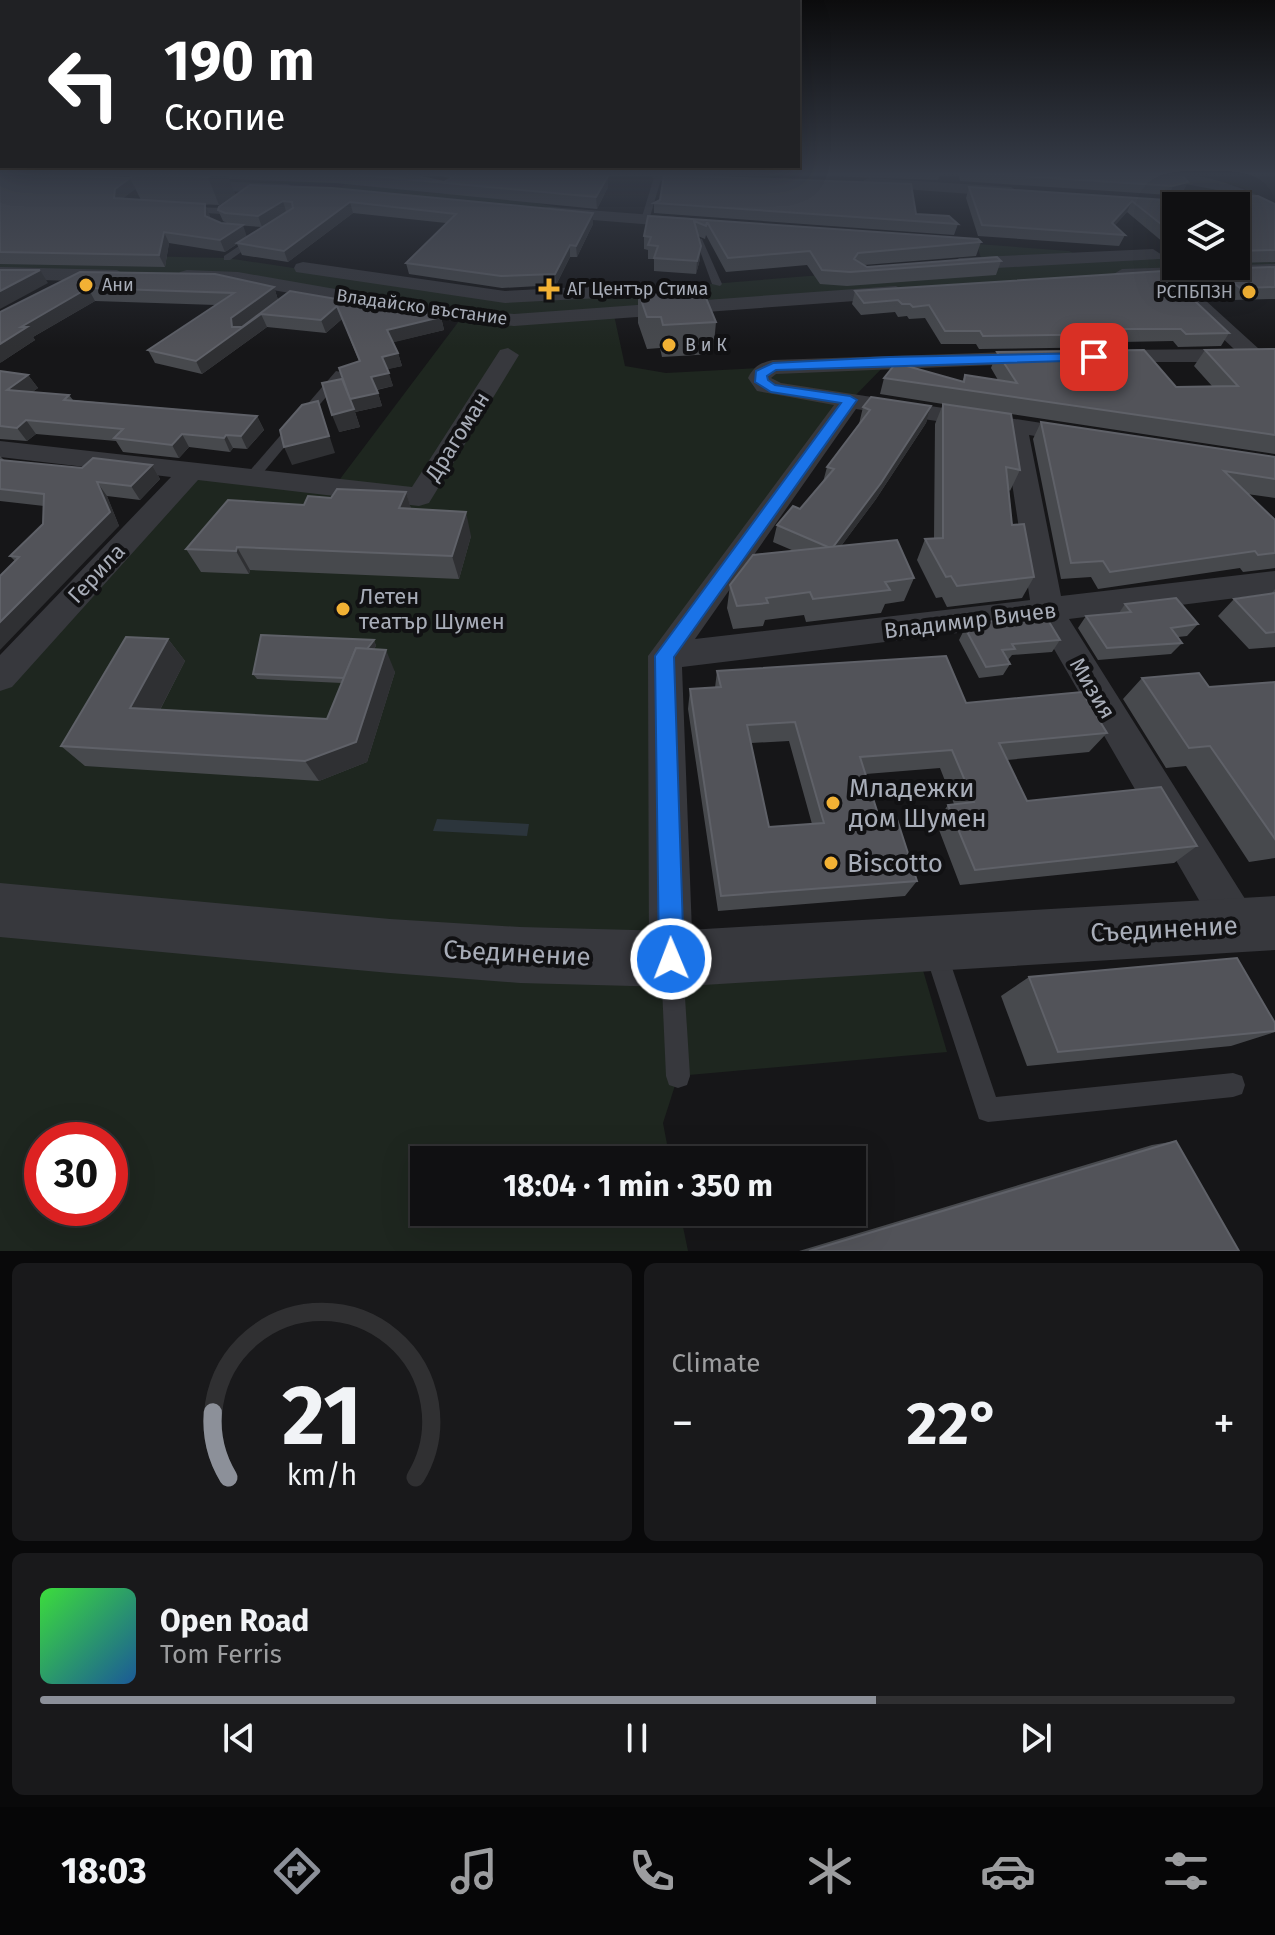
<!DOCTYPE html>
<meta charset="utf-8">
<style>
:root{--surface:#101012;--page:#19191b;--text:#f1f3f6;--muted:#9c9d9f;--line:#303032;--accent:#8c9099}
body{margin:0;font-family:"Fira Sans",sans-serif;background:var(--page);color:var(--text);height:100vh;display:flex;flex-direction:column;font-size:30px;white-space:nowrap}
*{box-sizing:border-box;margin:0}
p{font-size:26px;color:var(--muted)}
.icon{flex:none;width:44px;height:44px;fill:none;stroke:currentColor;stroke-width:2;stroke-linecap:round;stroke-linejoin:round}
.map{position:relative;height:1251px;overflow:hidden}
.details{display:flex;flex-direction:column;gap:12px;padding:12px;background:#09090a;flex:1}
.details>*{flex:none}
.hud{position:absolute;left:0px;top:0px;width:800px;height:168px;box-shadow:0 8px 32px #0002,0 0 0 2px var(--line);background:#202124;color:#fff;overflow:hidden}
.controls{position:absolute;left:1162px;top:192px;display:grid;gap:16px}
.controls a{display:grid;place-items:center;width:88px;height:88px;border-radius:0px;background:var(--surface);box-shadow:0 8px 32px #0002,0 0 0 2px var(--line);font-size:40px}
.speed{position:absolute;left:24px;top:1122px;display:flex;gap:16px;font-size:40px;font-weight:700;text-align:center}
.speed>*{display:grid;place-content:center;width:104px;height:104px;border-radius:50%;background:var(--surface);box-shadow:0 8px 32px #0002,0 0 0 2px var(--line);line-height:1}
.speed .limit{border:12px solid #d22;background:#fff;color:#111}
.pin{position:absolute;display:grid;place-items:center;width:68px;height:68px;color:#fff;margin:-34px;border-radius:16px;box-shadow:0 4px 12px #0006}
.me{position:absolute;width:88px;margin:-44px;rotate:359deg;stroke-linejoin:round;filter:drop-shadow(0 0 6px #0008)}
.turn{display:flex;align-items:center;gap:28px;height:168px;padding:0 32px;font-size:36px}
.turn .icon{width:104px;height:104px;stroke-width:2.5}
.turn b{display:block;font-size:56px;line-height:68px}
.big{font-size:60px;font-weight:700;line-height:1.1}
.details .widget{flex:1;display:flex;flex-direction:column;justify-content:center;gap:12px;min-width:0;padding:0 28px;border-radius:12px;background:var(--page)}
.details .dial{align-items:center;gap:0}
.dial svg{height:208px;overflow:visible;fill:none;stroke:var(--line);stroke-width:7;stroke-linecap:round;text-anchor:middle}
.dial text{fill:var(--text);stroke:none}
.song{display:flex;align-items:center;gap:24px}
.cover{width:96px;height:96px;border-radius:12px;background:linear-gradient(135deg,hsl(120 70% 55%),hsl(210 70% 35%))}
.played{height:8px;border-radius:4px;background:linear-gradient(90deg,var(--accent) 70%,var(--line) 70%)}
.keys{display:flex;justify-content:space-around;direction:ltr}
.heat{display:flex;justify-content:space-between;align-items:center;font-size:44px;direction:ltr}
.details .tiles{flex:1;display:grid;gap:12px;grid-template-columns:1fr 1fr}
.widget:last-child{grid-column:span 2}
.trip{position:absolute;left:410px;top:1146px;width:456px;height:80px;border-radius:0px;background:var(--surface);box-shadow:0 8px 32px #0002,0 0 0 2px var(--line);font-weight:700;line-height:80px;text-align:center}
.menu{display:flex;height:128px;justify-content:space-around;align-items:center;background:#060607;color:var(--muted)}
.menu .icon{width:56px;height:56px}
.menu .current{color:var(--accent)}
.menu b{font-size:36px;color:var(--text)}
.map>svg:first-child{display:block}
</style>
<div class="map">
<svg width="1275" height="1251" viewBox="0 0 1275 1251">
<rect width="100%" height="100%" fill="#161618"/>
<g fill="#1e261f" fill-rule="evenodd">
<polygon points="363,173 467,189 611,218 335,191"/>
<path d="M 977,244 L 1069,251 L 1073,253 L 1071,258 L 1176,254 L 1176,266 L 1236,266 L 1236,253 L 1275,251 L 1275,269 L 614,315 L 625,366 L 666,373 L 889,361 L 850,401 L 665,656 L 671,959 L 915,943 L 947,1052 L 678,1076 L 663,1123 L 670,1160 L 424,1160 L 424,1212 L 680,1212 L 688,1251 L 0,1251 L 0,677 L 192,470 L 334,487 L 462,317 L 303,290 L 0,273 L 0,253 L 227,258 L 451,292 L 575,295 L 982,262 ZM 42,1140 L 110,1140 L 110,1208 L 42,1208 Z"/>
</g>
<polygon fill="#2c353c" points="437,819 529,824 527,836 433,831"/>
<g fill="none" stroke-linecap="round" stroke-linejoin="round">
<g fill="#37383d" fill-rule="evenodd">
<polygon points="655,174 662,176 649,220 645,223 641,220"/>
<polygon points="185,207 222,208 226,211 222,214 188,212 185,211"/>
<polygon points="254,236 261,238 230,260 224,260 224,256"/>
<polygon points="695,237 702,239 722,284 720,286 712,284"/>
<polygon points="336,371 346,373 257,480 247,480 247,474"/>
<polygon points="935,939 943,942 946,950 996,1097 1233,1073 1242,1076 1245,1085 1242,1094 1233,1097 988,1122 979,1119 924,950 927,942"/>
<polygon points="672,954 680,957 683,965 690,1076 687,1085 678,1088 669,1085 666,1076 661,965 664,957"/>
</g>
<g fill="#37383d" fill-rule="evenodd">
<polygon points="0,173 288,184 296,189 288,194 0,180"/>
<path d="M 653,173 L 707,173 L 715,178 C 704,187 661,185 650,176 Z"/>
<path d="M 1145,173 C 1193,170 1233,182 1275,204 L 1275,216 L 1228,192 L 1153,178 Z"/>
<polygon points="870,178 1011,187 1019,192 1011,197 864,186 864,180"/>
<polygon points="550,207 691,218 700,223 691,228 544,216 542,212 544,208"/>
<polygon points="1153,249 1162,255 1160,259 959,270 950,264 959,258"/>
<polygon points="303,262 505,291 638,284 648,290 638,296 505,303 296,272 294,268 296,264"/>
<polygon points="1275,264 1275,276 1122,281 1112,275 1122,269"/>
<polygon points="0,267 117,270 127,276 117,282 0,279"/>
<polygon points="187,270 238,272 438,307 514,314 896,286 906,292 896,298 514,326 438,319 238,284 180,280 177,276 180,272"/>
<polygon points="1187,288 1194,290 1259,349 1275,348 1275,362 1099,362 1096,357 1099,352 1107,350 1234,349 1180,298 1177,294 1180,290"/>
<polygon points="508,348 519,355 429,503 419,506 198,480 12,687 0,691 0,655 171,477 0,457 0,441 412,487 500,350"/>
<path d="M 1037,351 L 1048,358 L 1045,363 L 776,374 L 771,378 L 781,383 L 1087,430 L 1091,435 L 1087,440 L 1078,443 L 1029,435 L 1061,596 L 1275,571 L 1275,593 L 1069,619 L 1252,910 L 1258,925 L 1252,940 L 1237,946 L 1222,940 L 1039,623 L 682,667 L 693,959 L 687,975 L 671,981 L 655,975 L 649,959 L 648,656 L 834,405 L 757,391 L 748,378 C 754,366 760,363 773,360 ZM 856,409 L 1004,431 L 1030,600 L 695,639 Z"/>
</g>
<polygon fill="#37383d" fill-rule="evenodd" points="0,883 390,919 520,927 671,931 1275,896 1275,950 671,987 520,983 390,973 0,937"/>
</g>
<g fill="#47494d" fill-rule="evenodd">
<path d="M 0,173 L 130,178 L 135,189 L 123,198 L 141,200 L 129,176 L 48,173 L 403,173 L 444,182 L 450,178 L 423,173 L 562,173 L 608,176 L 608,187 L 597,209 L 335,183 L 229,179 L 235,194 L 219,205 L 200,204 L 205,204 L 210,218 L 221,223 L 229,224 L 223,221 L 218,210 L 250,185 L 593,213 L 593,224 L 577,257 L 570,257 L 556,285 L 502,288 L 409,274 L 406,263 L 446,223 L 353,213 L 288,262 L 242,255 L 237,244 L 225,252 L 169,243 L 165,267 L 0,264 ZM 235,225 L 262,227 L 247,237 Z"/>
<polygon points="744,173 941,173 938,180"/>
<polygon points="958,173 1162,173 1188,182 1183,191 1169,195 960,181"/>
<polygon points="969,187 1182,201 1275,204 1275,262 1236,263 1236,206 1176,206 1176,253 1127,212 1115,225 1125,235 1119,246 978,236 966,198"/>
<polygon points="654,203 916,214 958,224 954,235 654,213"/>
<polygon points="648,216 981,242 976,256 864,265 867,267 1001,261 996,275 847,286 820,284 807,265 726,272 706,235 705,239 698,236 700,259 696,274 654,271 654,259 648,259 648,250 644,249 644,236"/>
<polygon points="1275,267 1275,299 1232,300 1209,281 1216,269"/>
<polygon points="80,272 274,287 278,300 441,317 444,330 393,342 398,353 402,366 387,369 393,386 377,390 382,406 355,412 360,427 339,432 342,379 359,361 342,319 326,333 267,327 202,374 155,363 148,350 216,305 95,301 33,337 35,340 0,363"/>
<polygon points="638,291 716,322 713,354 662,357 660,348 647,349 638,323"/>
<polygon points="855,291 1229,333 1221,346 1178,347 1173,341 1121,342 1118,347 979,349 976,344 941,344 925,318 909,319 907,316 898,317 895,312 861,315 852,304"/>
<polygon points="1275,349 1275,454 1011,414 1020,470 1010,491 1009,490 1012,525 1034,577 1022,598 947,607 942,597 936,598 917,560 925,539 934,538 935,424 943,404 880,394 884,378 962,382 965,375 998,380 991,368 997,352 1176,387 1212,386 1194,366 1205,350"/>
<polygon points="0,371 28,375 38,388 32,392 69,395 73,400 257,416 264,430 247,449 233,448 230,452 189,447 179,458 123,452 116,441 36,434 27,441 0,439"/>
<polygon points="931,406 926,423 876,499 841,546 914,578 904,601 885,604 881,613 806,622 804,615 765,620 763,626 733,629 727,608 730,585 794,551 773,542 777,525 800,509 823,482 827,467 859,424 863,407"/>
<polygon points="1041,422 1275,457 1275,498 1247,494 1275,520 1275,568 1243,572 1240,568 1098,589 1091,577 1061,579 1033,439"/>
<polygon points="0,456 4,460 82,468 152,465 160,479 140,500 107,496 119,526 15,561 10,556 43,524 44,506 0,501"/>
<polygon points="406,492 411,509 471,536 459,579 250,570 249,574 201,572 186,549 304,505 331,498"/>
<polygon points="1275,589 1275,647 1249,649 1218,616 1234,599 1271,594"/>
<polygon points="1125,604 1198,624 1187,636 1178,637 1182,643 1171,654 1098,660 1078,628 1086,616 1119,613"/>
<polygon points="969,624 1060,640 1052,652 1012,655 1008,660 1010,664 1003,675 979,678 959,640 965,628 967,628"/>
<polygon points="168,639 185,661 160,710 327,719 342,683 257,679 253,674 374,640 376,646 374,649 395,672 367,762 319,781 85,766 61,746"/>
<path d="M 717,671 L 966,703 L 1107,733 L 1089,752 L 1007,760 L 1027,801 L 1197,846 L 1174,863 L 960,885 L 936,822 L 948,805 L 954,804 L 940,768 L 866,774 L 878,814 L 917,881 L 905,896 L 718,911 L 688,709 L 690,689 L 715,688 ZM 789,741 L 812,824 L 769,827 L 751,743 Z"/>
<polygon points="1142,678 1209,687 1275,682 1275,858 1249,862 1186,766 1166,768 1123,699"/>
<polygon points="1029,977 1275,1023 1275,1032 1231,1046 1027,1066 1001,996"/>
<polygon points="1176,1141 1239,1251 799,1251 1152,1145"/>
</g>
<g fill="#2f3033">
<polygon points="215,173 227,173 235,194 219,205 208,177"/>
<polygon points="608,176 608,187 597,209 596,197"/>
<polygon points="130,178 135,189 120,201 114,198 115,189"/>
<polygon points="1188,182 1183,191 1169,195 1173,186"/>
<polygon points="283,201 286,211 262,227 258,216"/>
<polygon points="1132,201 1127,212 1107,234 1112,223"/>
<polygon points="350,202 353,213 288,262 284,251"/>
<polygon points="205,204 210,216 210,228 205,216"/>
<polygon points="593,213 593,224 577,257 576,246"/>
<polygon points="243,225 247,237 225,252 220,240"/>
<polygon points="164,232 169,243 165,267 159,255"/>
<polygon points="570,245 570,257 556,285 555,274"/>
<polygon points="701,246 700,259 696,274 697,261"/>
<polygon points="40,270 48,283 0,309 0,291"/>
<polygon points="274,287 278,300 261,314 267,327 202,374 196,361 232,327 231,318"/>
<polygon points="88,288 95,301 33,337 35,340 0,363 0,344 21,327"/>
<polygon points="337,306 342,319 326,333 321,320"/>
<polygon points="441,317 444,330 391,343 387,330"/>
<polygon points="398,353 402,366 385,370 382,357"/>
<polygon points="389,373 393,386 375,390 371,377"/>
<polygon points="28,375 38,388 17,403 7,390"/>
<polygon points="378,393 382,406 355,412 360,427 339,432 332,415 350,399"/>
<polygon points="318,401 335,453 292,465 284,447"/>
<polygon points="931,406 926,423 876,499 827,565 831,549"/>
<polygon points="257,416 264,430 247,449 241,436"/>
<polygon points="26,420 36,434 27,441 17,428"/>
<polygon points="182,434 189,447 179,458 172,445"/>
<polygon points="226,435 233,448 230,452 224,438"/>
<polygon points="152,465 160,479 140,500 131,486"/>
<polygon points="97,482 107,496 119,526 0,650 0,622"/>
<polygon points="406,492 413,515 399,508"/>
<polygon points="466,512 471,536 459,579 452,556"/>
<polygon points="237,547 250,570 249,574 236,551"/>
<polygon points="168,639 185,661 150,729 130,708"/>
<polygon points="374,640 376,646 349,684 346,678"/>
<polygon points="386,650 395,672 367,762 319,781 305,761"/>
</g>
<g fill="#525359" stroke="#5f6168" stroke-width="2" fill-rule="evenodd">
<polygon points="0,173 130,178 115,189 114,198 205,204 205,216 221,223 243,225 220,240 164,232 159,255 0,252"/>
<polygon points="128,173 215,173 208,177"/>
<polygon points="339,173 403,173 444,182 456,175 455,173 562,173 608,176 596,197"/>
<polygon points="974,173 1162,173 1184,177 1188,182 1173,186"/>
<polygon points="664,175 911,184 916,214 949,216 958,224 654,203 660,200"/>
<polygon points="250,185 332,188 593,213 576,246 570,245 555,274 501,276 406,263 456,214 350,202 284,251 237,243 293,208 292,202 283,201 258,216 225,213 218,210 219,207"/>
<polygon points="969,187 1182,201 1185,198 1258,196 1275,204 1275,250 1236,251 1236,206 1176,206 1176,236 1132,201 1112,223 1125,235 982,225"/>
<polygon points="648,216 978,239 981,242 858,253 854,259 867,267 997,257 1001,261 850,272 822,270 810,251 728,258 707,222 706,226 694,221 701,246 697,261 654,258 658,246 648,245 651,237 644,236"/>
<polygon points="1275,267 1275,287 1240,288 1216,269"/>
<polygon points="0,270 40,270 0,291"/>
<polygon points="1163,271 1229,333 1186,334 1181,329 1121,329 1125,334 983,336 980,331 945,331 929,305 913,307 910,304 902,304 898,300 864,303 855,291"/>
<polygon points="80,272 215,274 274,287 231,318 232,327 242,327 290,291 441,317 387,330 398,353 382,357 389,373 371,377 378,393 350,399 339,368 360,361 337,306 321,320 261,314 196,361 148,350 234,293 88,288 21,327 27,327 0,344 0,312"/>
<polygon points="701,286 716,322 663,325 661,317 647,317 638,291"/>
<polygon points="1275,349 1275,435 884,378 896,363 964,382 965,375 1017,383 997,352 1144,350 1176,387 1238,386 1205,350"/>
<polygon points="0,371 28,375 7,390 69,395 64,400 257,416 241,436 226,435 224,438 182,434 172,445 114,438 123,429 26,420 17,428 0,426"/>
<polygon points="342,379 354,409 332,415 322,383"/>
<polygon points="871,397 931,406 881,483 833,547 828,547 777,525 793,506 800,509 834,469 827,467 870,410 863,407"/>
<polygon points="318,401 329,436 284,447 280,430 302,405"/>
<polygon points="943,404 1011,414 1020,470 1006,467 1012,525 1024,524 1034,577 957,586 951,576 946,577 925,539 943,538"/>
<polygon points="1041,422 1275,457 1275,479 1224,471 1275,520 1275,553 1258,555 1255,551 1110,572 1103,561 1071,563"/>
<polygon points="93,458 152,465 131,486 97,482 110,512 0,622 0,576 19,557 10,556 43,524 44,494 0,489 0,460 82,468"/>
<polygon points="337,489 406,492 399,508 466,512 452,556 237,547 236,551 186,549 228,500 304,505 308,496 331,498"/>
<polygon points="897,540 914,578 885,582 890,590 813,599 810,592 766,598 768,603 737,606 730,585 753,555"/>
<polygon points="1275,593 1275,632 1266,633 1234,599"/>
<polygon points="1176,598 1198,624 1171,628 1182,643 1107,648 1086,616 1131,612 1125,604"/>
<polygon points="1035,616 1035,621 1048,620 1060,640 1012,644 1015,649 1002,650 1010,664 986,667 965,628 971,627 969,624"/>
<polygon points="261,635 374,640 367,649 356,648 344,678 253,674"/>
<polygon points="126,637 168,639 130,708 327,719 356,648 386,650 356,742 305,761 61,746"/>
<path d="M 946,656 L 966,703 L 1082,692 L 1107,733 L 999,743 L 1027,801 L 1161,787 L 1197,846 L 975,870 L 948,805 L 974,802 L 952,750 L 860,757 L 878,814 L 895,813 L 917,881 L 721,896 L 690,689 L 721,687 L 717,671 ZM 795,722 L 824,823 L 769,827 L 747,725 Z"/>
<polygon points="1199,673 1209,687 1275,682 1275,839 1210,746 1189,748 1142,678"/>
<polygon points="1237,958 1275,1023 1275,1031 1058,1052 1029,977"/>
<polygon points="1176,1141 1239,1251 809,1251"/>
</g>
<linearGradient id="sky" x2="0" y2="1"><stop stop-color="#0c0c0d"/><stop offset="0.5" stop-color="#363c48"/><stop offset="1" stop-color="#363c48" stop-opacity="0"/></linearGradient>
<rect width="1275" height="348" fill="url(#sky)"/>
<polygon fill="#1a73e8" stroke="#114b97" stroke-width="2" points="1094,353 1098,354 1098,360 776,370 767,376 768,380 775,385 850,396 857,400 674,657 684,959 680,968 671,972 662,968 659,959 655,656 841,403 771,392 755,382 756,371 773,363 889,357"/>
<g fill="#f2b134" stroke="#111113" stroke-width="3">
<circle cx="86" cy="285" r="8"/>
<path d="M545 277h8v8h8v8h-8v8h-8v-8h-8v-8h8z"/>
<circle cx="1249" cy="292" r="8"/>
<circle cx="669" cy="345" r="8"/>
<circle cx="343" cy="609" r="8"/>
<circle cx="833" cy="803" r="8"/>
<circle cx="831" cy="863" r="8"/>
</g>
<g text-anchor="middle" stroke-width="8" stroke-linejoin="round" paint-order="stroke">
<g font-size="18" fill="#a8adb8" stroke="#111113" text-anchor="start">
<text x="102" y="291">Ани</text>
<text x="567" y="295">АГ Център Стима</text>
<text x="1233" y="298" text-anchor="end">РСПБПЗН</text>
<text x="685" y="351">В и К</text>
</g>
<g font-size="18" fill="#a8adb8" stroke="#111113">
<text transform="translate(422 307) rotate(8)" y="6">Владайско въстание</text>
</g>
<g font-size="22" fill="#a8adb8" stroke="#111113">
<text transform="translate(457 436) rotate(-58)" y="8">Драгоман</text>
<text transform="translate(96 573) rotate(-47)" y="8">Герила</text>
<text transform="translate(970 620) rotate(-7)" y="8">Владимир Вичев</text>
<text transform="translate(1093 688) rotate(59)" y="8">Мизия</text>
</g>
<g font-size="22" fill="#a8adb8" stroke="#111113" text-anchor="start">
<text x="359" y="604">Летен<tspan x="359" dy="25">театър Шумен</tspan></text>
</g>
<g font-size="26" fill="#a8adb8" stroke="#111113" text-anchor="start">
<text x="849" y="797">Младежки<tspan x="849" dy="30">дом Шумен</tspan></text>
<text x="847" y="872">Biscotto</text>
</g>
<g font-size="26" fill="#a8adb8" stroke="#111113">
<text transform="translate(1164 929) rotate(-3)" y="9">Съединение</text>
<text transform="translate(517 953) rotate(3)" y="9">Съединение</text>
</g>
</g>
</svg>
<div class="controls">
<a><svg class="icon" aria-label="layers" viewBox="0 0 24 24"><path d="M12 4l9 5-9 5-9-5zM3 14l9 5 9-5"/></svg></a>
</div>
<div class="speed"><div class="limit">30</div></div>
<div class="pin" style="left:1094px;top:357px;background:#d93025"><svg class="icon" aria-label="arrive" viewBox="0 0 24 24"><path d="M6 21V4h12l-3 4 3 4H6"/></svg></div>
<svg class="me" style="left:671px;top:959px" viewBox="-20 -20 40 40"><circle r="17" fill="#1a73e8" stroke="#fff" stroke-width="3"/><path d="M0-11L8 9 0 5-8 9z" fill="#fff"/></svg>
<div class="trip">18:04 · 1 min · 350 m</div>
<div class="hud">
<div class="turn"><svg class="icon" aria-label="left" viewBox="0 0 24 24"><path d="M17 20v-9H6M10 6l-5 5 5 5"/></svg><div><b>190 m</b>Скопие</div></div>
</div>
</div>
<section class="details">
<div class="tiles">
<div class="widget dial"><svg viewBox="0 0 100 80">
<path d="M14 69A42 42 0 1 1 86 69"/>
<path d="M14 69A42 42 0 0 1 8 44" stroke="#8c9099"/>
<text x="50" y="56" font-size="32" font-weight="700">21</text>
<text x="50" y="72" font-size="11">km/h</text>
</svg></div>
<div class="widget"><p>Climate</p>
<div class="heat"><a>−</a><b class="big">22°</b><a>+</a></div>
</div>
<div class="widget">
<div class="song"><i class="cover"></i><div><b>Open Road</b><p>Tom Ferris</p></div></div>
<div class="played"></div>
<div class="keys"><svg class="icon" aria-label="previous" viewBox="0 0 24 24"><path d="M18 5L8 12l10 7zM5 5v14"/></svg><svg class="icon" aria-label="pause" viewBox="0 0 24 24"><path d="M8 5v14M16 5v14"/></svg><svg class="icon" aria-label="next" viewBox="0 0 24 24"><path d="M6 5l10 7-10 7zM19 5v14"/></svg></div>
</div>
</div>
</section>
<nav class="menu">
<b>18:03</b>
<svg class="icon current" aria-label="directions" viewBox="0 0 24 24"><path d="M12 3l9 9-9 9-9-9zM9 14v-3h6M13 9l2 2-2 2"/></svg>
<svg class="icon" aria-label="music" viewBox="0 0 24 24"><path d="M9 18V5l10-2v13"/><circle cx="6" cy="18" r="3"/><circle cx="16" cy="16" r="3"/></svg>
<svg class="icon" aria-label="phone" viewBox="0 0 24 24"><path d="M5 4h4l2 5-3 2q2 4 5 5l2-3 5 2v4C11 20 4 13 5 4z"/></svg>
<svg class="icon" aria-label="climate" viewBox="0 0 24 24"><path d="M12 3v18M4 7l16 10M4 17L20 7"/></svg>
<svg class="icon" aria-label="car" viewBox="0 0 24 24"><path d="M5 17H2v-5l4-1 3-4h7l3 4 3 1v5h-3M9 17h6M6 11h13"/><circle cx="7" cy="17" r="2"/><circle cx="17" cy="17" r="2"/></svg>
<svg class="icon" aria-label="filters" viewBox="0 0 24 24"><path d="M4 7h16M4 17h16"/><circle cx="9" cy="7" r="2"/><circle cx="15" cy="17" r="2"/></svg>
</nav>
